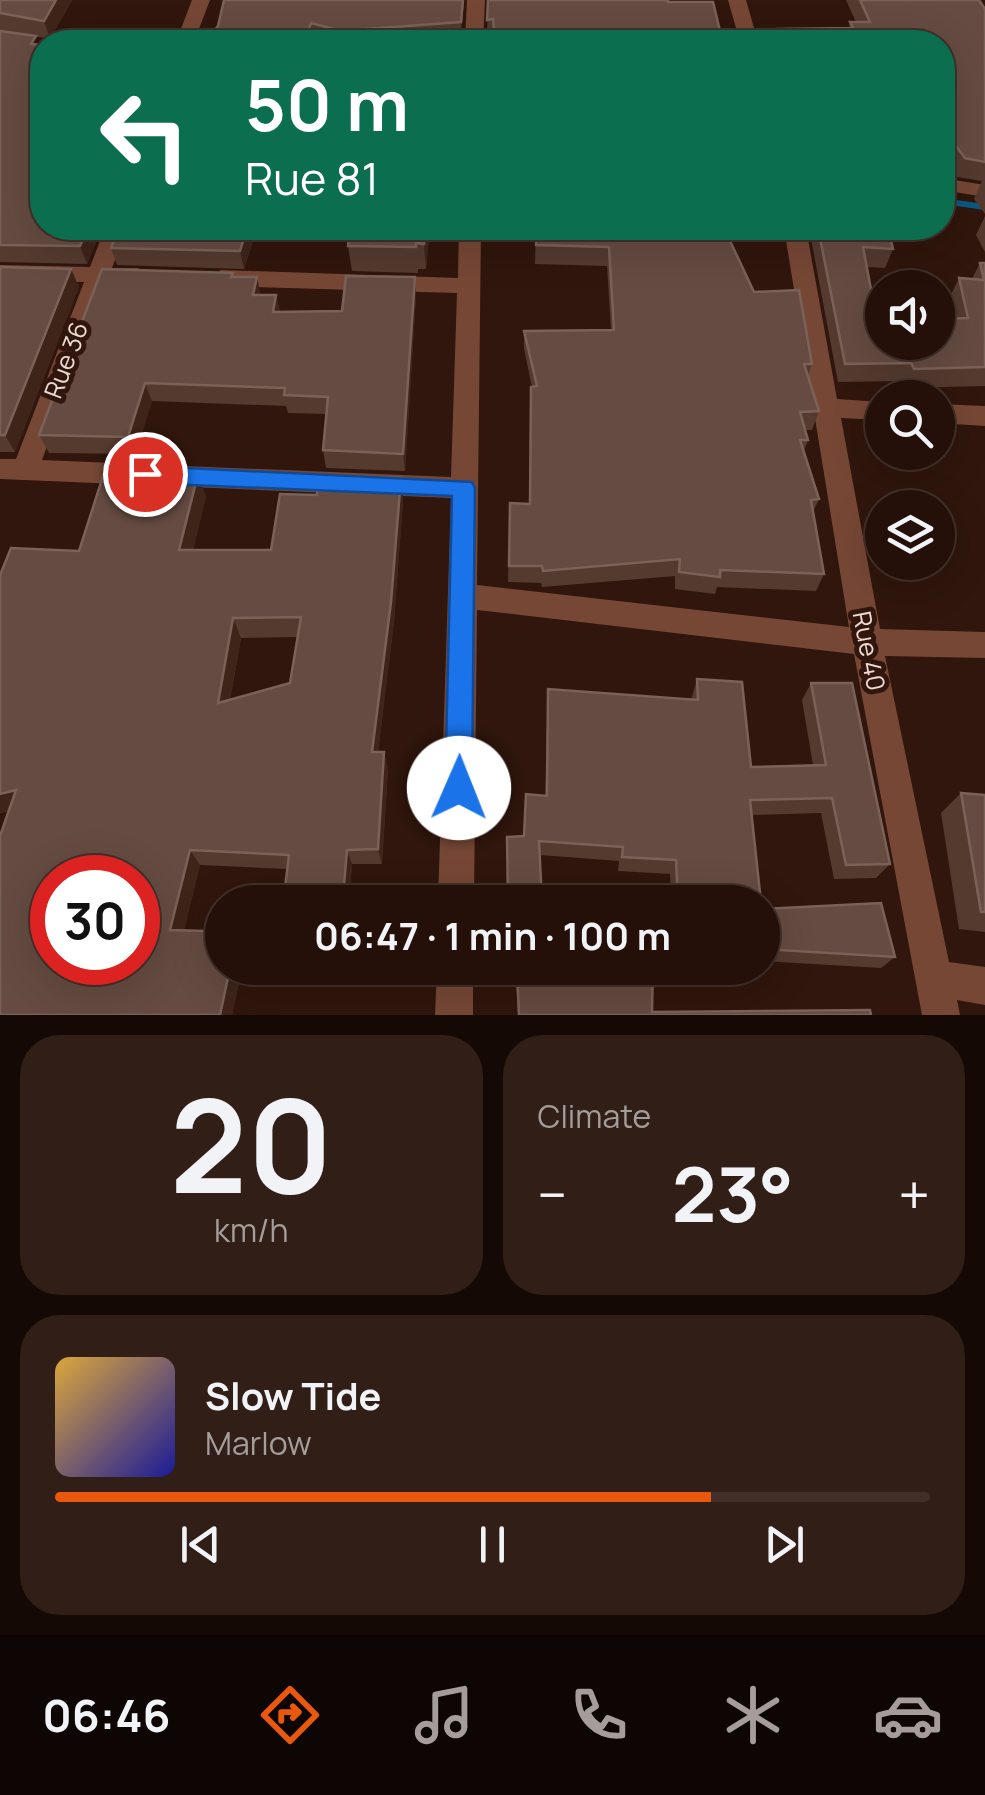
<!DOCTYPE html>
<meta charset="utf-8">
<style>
:root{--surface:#241009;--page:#301e17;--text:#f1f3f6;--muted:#a39d9c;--line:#41302a;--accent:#ea580c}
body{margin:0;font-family:Manrope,sans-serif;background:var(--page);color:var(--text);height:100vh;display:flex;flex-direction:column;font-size:38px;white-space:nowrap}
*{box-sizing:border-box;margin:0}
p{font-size:32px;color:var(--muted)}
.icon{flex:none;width:55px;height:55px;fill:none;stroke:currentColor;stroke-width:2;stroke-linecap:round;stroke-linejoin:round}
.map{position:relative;height:1015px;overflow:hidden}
.side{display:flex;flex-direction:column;gap:20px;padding:20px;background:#140905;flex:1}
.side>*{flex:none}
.guide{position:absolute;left:30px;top:30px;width:925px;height:210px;border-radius:40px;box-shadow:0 10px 40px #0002,0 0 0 2px var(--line);background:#0b6e4f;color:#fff;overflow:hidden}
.controls{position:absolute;left:865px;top:270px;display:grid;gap:20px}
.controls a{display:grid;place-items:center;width:90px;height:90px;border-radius:50%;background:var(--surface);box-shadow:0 10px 40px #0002,0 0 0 2px var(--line);font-size:50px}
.speed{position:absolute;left:30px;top:855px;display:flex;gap:20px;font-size:50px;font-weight:700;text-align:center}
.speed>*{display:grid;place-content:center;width:130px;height:130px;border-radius:50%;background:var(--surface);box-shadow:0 10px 40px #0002,0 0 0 2px var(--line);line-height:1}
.speed .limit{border:15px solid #d22;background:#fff;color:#111}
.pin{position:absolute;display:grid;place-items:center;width:85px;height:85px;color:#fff;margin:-42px;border:5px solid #fff;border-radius:50%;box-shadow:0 2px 10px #0007}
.me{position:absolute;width:110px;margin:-55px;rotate:1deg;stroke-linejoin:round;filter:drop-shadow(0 0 8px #0008)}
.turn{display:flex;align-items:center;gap:35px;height:210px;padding:0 50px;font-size:45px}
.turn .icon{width:130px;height:130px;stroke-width:2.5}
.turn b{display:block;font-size:70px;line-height:85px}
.big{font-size:75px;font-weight:700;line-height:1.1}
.side .widget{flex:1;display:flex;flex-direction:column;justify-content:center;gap:15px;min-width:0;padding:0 35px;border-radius:40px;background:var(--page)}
.side .dial{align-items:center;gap:0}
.dial b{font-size:130px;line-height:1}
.song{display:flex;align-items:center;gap:30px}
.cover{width:120px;height:120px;border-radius:15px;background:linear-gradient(135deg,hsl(40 70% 55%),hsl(240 70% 35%))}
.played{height:10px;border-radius:5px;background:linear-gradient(90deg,var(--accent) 75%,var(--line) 75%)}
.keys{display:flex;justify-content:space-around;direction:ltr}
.heat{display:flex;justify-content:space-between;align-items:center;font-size:55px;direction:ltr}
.side .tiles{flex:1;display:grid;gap:20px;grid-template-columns:1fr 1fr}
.widget:last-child{grid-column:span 2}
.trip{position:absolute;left:205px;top:885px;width:575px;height:100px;border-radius:50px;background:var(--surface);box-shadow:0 10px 40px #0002,0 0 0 2px var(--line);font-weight:700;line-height:100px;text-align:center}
.tabs{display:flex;height:160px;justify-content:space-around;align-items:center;background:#0e0604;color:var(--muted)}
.tabs .icon{width:70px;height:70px}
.tabs .current{color:var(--accent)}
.tabs b{font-size:45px;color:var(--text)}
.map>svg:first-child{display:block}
</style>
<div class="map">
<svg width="985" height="1015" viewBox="0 0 985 1015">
<rect width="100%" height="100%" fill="#30160c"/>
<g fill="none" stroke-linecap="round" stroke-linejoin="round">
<polygon fill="#0c5884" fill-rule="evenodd" points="942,198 985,204 985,210 942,204"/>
<g fill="#764735" fill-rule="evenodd">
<polygon points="192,0 210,0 194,42 176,42"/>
<polygon points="467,0 485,0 483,42 465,42"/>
<polygon points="728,0 746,0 758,42 740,42"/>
<polygon points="942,178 985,185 985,197 942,190"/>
<polygon points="105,228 127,228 112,268 138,268 149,276 138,284 107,283 42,460 451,477 457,293 221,286 210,278 221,270 458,278 459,228 481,228 477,585 849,627 784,228 806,228 837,399 882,402 882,420 841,418 880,629 985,632 985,658 885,656 949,962 985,967 985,1005 957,1000 960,1015 922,1015 854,654 477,610 474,902 438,902 451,498 0,479 0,459 16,459 84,282 0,281 0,265 90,267"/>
<polygon points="938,404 985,406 985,426 938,423"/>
<polygon points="437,968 473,968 473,1015 435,1015"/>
</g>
</g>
<g fill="#543a2f" fill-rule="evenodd">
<polygon points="0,0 72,0 50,39 0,30"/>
<polygon points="464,0 461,39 413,42 321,42 314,40 313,42 206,42 218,26"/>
<polygon points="488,0 668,2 721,35 720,42 493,42 493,37 487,37"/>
<polygon points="846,0 979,0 985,9 985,214 974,199 982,181 957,177 949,165 942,165 942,42 775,42 778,29 849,28 850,22 856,22"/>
<polygon points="0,31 102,228 87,264 0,262"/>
<polygon points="985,216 985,252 976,235"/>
<polygon points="118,228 257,228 244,269 117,265 111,248"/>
<polygon points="316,228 430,228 426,269 418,269 418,273 352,271 348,246 349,234 317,233"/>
<polygon points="536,228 747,228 745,235 727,234 754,292 812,364 808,376 819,411 812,430 805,430 808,440 804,451 819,499 813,512 824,574 816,591 717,587 715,594 675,589 675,576 542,587 541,583 508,582 510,503 529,504 532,387 524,349 524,331 611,330 607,266 535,264"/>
<polygon points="809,228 888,228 893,249 885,268 867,267 877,321 955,318 950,297 959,278 972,279 980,263 985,263 985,386 905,388 903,381 838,382"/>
<polygon points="0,267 71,269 79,287 15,452 0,452"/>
<polygon points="234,277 261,295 276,295 280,312 342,311 415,277 416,296 405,471 326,468 323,450 326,414 288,413 286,406 152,401 135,454 49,453 39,435"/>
<path d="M 401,478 L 403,500 L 394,621 L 378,752 L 384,752 L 388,769 L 382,864 L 352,864 L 349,902 L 288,902 L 284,896 L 287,869 L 200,865 L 184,930 L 222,968 L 242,968 L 232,1015 L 0,1015 L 9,811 L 0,813 L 0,575 L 79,551 L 206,496 L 193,550 L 271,550 L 317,495 ZM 298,637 L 290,683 L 230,700 L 241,638 Z"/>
<polygon points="697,679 751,767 813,765 802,700 811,683 890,864 876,878 834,879 821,813 752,815 761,902 671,902 670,874 618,871 619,861 540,855 523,836 545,796 548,689 691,700"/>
<polygon points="961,793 985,795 985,932 959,929 941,813"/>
<polygon points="762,909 895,957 881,968 762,961"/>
<polygon points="505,968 652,1012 871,1015 518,1015 516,982 504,981"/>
</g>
<g fill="#3f241a">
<polygon points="56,0 72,0 50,39 44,21"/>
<polygon points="463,0 464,0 461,39 461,22"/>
<polygon points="311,23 313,42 305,42"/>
<polygon points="88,228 102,228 87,264 80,246"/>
<polygon points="247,228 257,228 244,269 240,251"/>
<polygon points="426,228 430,228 426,269 424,244"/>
<polygon points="71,269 79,287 15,452 5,435"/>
<polygon points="257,277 261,296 253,295"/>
<polygon points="415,277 416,296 405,471 403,454"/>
<polygon points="276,295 280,314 273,312"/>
<polygon points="145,383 152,401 135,454 128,437"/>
<polygon points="198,474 206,496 188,570 179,550"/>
<polygon points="401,478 403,500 394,621 376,769 372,752"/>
<polygon points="233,618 241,638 226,721 218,703"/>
<polygon points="384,752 388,769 382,864 378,849"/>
<polygon points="16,790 32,806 0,813 0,794"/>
<polygon points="190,850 200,865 181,942 170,930"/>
<polygon points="347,850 352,864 349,902 345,902 343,897"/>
<polygon points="230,968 242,968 232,1015 220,1015"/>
</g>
<g fill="#654b41" stroke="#7a6258" stroke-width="2.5" fill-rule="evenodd">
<polygon points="0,0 56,0 44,21 0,13"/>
<polygon points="224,0 463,0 461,22 366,29 365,37 311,23 305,42 206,42 218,26"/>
<polygon points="488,0 668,0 668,2 713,2 721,35 640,36 642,42 495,42 493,19 487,20"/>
<polygon points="860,0 979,0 985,9 985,162 965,158 956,146 947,145 945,125 942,125 942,42 782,42 778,29 853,28 850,22 870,22"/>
<polygon points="0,31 36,36 31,44 42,45 42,228 88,228 80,246 0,245"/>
<polygon points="118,228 247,228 240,251 111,248"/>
<polygon points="350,228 426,228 424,244 416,243 416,247 348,246"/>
<polygon points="536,228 724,228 754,292 799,290 812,364 804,364 819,411 800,412 808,440 800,440 819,499 811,500 824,574 720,570 720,577 679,572 680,559 543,571 542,566 509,566 510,503 530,504 531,387 537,386 524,331 614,330 609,247 536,245"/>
<polygon points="818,228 888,228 893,249 863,247 877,321 882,321 882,342 938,342 938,319 968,318 959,278 984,280 980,263 985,263 985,367 914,369 911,363 845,364"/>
<polygon points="0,267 71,269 5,435 0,435"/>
<polygon points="102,269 233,273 231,277 257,277 253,295 276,295 273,312 342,311 346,276 415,277 403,454 323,450 328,397 284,395 285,388 145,383 128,437 39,435"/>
<path d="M 104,473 L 198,474 L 179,550 L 271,550 L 280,494 L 317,495 L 319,475 L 401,478 L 391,602 L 372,752 L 384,752 L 378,849 L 347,850 L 343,897 L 284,896 L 289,855 L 190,850 L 170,930 L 205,931 L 204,937 L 222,938 L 222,968 L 230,968 L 220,1015 L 0,1015 L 0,836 L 16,790 L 0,794 L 0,575 L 11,548 L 79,551 ZM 301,617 L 290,683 L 218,703 L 233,618 ZM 52,878 L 138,878 L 138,962 L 52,962 Z"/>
<polygon points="697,679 742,682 751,767 826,765 811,683 852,683 890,864 846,865 832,798 750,800 761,902 678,902 676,860 622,857 623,847 539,841 542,902 508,902 507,837 524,836 526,794 547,796 548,689 698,700"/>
<polygon points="961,793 985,795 985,912 981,912"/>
<polygon points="881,903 895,957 762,949 762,909"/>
<polygon points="505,968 653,968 652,1012 870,1010 871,1015 519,1015 517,971 505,970"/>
</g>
<polygon fill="#1a73e8" stroke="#114b97" stroke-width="2.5" points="145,466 472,482 475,488 472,788 468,797 459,801 449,797 445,788 452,496 145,483 134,474"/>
<g text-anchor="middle" stroke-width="10" stroke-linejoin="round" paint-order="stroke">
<g font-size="25" fill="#ecdad3" stroke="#30160c">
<text transform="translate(66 360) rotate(-69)" y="9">Rue 36</text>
<text transform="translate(869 651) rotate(79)" y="9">Rue 40</text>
</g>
</g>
</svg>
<div class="controls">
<a><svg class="icon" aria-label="sound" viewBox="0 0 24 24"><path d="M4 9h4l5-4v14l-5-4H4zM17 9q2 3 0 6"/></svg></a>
<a><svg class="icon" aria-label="search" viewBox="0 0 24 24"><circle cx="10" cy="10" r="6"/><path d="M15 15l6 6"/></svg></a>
<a><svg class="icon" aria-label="layers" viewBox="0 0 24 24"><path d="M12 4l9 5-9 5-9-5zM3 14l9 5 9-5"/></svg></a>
</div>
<div class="speed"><div class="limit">30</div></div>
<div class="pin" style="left:145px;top:474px;background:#d93025"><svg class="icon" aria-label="arrive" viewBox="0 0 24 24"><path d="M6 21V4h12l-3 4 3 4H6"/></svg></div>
<svg class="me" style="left:459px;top:788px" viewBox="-20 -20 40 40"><circle r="19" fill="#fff"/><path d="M0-13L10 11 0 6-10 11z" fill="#1a73e8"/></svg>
<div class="trip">06:47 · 1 min · 100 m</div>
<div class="guide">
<div class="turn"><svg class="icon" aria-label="left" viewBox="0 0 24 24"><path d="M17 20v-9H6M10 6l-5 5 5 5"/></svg><div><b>50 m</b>Rue 81</div></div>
</div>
</div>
<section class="side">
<div class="tiles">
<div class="widget dial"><b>20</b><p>km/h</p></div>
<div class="widget"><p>Climate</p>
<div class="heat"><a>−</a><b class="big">23°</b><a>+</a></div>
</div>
<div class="widget">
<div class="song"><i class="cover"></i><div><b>Slow Tide</b><p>Marlow</p></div></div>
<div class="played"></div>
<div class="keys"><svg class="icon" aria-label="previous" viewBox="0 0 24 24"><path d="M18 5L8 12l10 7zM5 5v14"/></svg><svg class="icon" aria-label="pause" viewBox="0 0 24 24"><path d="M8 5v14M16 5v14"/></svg><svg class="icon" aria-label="next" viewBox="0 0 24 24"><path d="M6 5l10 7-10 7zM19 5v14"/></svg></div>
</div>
</div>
</section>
<nav class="tabs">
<b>06:46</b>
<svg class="icon current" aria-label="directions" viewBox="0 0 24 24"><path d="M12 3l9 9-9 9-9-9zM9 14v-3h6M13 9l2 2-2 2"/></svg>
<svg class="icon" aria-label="music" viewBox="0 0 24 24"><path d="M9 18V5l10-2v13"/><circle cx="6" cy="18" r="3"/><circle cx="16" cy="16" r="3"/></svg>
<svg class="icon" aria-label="phone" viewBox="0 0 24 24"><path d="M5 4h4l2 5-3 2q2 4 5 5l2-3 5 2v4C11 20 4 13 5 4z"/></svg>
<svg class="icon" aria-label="climate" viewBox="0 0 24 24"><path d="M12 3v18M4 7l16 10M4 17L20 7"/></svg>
<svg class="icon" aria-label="car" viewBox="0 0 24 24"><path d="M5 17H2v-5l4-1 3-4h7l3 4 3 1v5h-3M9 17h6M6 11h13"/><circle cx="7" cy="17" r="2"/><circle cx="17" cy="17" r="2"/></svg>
</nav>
